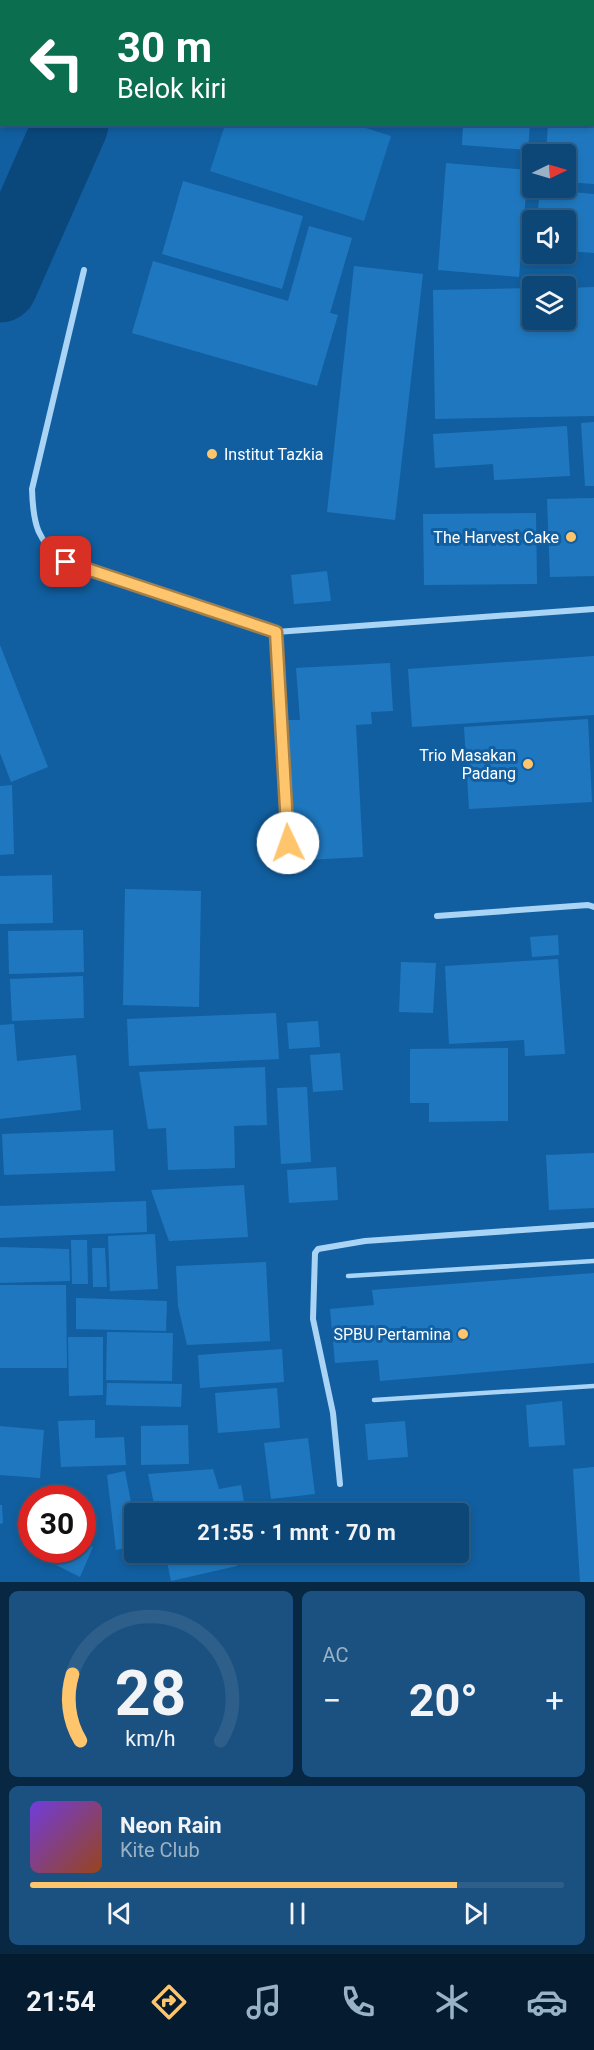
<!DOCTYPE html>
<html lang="id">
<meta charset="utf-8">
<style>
:root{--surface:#0d4778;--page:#1b5180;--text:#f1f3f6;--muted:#9ab2c6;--line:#2d5f8a;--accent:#ffc56d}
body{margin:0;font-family:Roboto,sans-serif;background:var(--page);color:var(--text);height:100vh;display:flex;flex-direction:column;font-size:22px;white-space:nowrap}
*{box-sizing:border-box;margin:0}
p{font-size:20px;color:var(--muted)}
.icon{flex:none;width:33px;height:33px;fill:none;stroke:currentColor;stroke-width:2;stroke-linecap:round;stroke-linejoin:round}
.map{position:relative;height:1582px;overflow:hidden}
.drawer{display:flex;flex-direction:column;gap:9px;padding:9px;background:#072742;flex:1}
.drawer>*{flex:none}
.hud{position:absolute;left:0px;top:0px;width:594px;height:126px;box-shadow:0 3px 9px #0003,0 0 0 2px var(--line);background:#0b6e4f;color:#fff;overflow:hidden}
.needle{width:39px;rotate:85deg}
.controls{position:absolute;left:522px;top:144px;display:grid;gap:12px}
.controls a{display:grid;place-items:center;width:54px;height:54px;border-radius:6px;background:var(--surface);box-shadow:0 3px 9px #0003,0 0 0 2px var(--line);font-size:30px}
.speed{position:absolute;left:18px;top:1485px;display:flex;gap:12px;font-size:30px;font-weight:700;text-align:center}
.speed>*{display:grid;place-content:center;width:78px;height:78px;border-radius:50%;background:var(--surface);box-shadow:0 3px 9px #0003,0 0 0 2px var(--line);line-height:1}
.speed .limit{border:9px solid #d22;background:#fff;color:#111}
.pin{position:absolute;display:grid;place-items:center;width:51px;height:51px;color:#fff;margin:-26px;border-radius:12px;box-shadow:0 3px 9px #0006}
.me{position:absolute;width:66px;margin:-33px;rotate:357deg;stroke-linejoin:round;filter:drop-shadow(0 0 4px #0008)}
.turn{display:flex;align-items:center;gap:21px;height:126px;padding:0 18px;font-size:27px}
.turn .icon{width:78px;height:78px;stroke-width:2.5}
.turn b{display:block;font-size:42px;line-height:51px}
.big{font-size:45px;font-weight:700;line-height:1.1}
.drawer .tile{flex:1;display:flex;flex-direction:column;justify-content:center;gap:9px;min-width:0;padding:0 21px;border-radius:9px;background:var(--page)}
.drawer .dial{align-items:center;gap:0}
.dial svg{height:156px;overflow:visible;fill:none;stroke:var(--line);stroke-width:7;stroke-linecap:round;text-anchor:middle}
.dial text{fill:var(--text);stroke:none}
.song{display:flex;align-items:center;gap:18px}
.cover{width:72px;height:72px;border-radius:9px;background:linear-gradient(135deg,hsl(260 70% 55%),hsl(20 70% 35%))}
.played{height:6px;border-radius:3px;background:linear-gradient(90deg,var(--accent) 80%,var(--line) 80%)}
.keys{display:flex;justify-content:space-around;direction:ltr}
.heat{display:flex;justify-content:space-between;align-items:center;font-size:33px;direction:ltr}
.drawer .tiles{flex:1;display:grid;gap:9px;grid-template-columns:1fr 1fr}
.tile:last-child{grid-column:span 2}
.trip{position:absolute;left:124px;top:1503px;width:345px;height:60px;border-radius:6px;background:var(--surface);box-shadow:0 3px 9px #0003,0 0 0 2px var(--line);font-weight:700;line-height:60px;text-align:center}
.tab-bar{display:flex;height:96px;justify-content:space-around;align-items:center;background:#051c30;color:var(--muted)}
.tab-bar .icon{width:42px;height:42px}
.tab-bar .on{color:var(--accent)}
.tab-bar b{font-size:27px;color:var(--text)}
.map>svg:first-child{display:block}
</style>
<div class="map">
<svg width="594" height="1582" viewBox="0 0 594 1582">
<rect width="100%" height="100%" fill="#115fa0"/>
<polygon fill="#1974ba" points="225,125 356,125 391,136 364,221 210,171"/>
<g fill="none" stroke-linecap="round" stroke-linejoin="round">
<g stroke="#0a487c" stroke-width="75">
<polyline points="125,2 126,0"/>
<polyline points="0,285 71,124"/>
</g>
</g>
<g fill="#1f78bf">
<polygon points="463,124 530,124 528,150 462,145"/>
<polygon points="548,124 594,124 594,184 566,182 566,154 546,154"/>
<polygon points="446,163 528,170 519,277 438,270"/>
<polygon points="183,181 303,216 282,289 162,254"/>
<polygon points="540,189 594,194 594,253 566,251 566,220 537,220"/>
<polygon points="309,226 352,238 330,313 338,315 317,386 132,333 153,261 288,301"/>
<polygon points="354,266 423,274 395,520 327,512"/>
<polygon points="594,287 594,416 435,419 433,290 532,288 532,320 566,320 566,288"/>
<polygon points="594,422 594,486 585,486 581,423"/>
<polygon points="567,426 570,476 494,480 493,464 435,468 433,434"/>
<polygon points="594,498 594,576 550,577 547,499"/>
<polygon points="536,513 537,584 424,585 423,514"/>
<polygon points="327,571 331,601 294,604 291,575"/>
<polygon points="0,645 48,767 11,782 0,753"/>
<polygon points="594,656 594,715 412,727 408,669"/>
<polygon points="390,663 393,711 371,712 372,724 356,725 363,857 307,860 306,840 288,841 282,720 300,720 296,668"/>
<polygon points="588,719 592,802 469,809 464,727"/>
<polygon points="12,785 14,854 0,855 0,786"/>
<polygon points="52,875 53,923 0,924 0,876"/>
<polygon points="125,889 201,891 199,1007 123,1005"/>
<polygon points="83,930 84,972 9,974 8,931"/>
<polygon points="558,935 559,955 532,957 530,937"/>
<polygon points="558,959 565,1054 525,1056 524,1040 449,1044 445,966"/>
<polygon points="401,962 436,963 433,1013 399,1012"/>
<polygon points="83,976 84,1018 12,1021 10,979"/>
<polygon points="276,1013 279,1059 129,1066 127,1019"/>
<polygon points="318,1021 320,1047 289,1049 287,1023"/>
<polygon points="14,1024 17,1061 76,1055 81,1110 0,1119 0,1025"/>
<polygon points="508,1048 508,1121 429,1122 429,1103 410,1103 410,1049"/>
<polygon points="340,1053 343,1090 313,1092 310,1055"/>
<polygon points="265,1067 267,1125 234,1126 235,1168 168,1170 166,1128 148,1129 139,1072"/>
<polygon points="307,1087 311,1162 281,1164 277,1088"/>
<polygon points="113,1130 115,1171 4,1175 2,1134"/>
<polygon points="594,1153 594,1208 549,1210 546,1155"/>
<polygon points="336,1167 338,1200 289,1203 287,1170"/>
<polygon points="244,1185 248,1237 169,1241 151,1190"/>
<polygon points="146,1201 147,1232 0,1238 0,1206"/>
<polygon points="155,1234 158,1289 110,1291 108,1236"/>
<polygon points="71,1240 87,1240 88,1284 72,1284"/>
<polygon points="0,1247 69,1249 70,1281 0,1283"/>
<polygon points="92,1248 105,1248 107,1287 93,1287"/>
<polygon points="266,1262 270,1341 187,1345 178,1306 176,1266"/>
<polygon points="594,1273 594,1363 380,1381 378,1360 335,1363 330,1309 374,1305 372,1290"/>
<polygon points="0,1285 66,1285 67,1368 0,1368"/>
<polygon points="76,1298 167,1301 166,1331 76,1329"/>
<polygon points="107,1332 173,1333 172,1381 106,1380"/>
<polygon points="68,1337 103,1337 103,1395 69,1396"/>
<polygon points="282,1349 284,1382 200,1388 198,1355"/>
<polygon points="107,1383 182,1384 181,1407 106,1405"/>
<polygon points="277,1388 280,1428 218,1433 215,1393"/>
<polygon points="562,1401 565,1445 529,1447 526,1405"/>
<polygon points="95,1420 95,1438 124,1437 126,1465 61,1467 58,1421"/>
<polygon points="405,1421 408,1457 368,1460 365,1424"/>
<polygon points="188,1425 189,1464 141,1465 141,1426"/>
<polygon points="0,1426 44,1430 40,1478 0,1475"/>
<polygon points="308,1438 315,1494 271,1499 264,1443"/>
<polygon points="594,1467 594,1582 580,1582 573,1469"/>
<polygon points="213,1469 219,1489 241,1485 246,1514 156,1514 148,1474"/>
<polygon points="125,1471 135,1523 135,1546 116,1550 107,1475"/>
<polygon points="0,1505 2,1505 3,1523 0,1524"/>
<polygon points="82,1542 93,1547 80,1577 46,1560 51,1550 82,1550"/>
<polygon points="165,1552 234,1552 237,1566 171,1581"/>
</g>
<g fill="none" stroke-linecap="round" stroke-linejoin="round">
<g stroke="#a9d4f5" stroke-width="4.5">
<polyline points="348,1276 594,1261"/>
<polyline points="374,1400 594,1386"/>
</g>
<g stroke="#a9d4f5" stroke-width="6">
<path d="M 84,270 L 32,489 C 33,524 37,542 66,562 L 276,632 L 594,609"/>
<polyline points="276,632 288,843"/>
<polyline points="437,916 588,905 594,907"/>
<polyline points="340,1484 333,1413 313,1319 315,1253 318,1249 365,1241 594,1225"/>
</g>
</g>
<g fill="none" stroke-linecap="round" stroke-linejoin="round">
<defs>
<polyline id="route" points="66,562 276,632 288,843"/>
</defs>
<use href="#route" stroke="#a68047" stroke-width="15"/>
<use href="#route" stroke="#ffc56d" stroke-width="10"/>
</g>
<g fill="#ffc56d" stroke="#115fa0" stroke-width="2">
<circle cx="212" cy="454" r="6"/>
<circle cx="571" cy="537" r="6"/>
<circle cx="528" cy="764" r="6"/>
<circle cx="463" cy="1334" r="6"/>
</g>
<g text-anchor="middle" stroke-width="6" stroke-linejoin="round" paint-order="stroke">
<g font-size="16" fill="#fff" stroke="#115fa0" text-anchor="end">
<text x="224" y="460" text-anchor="start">Institut Tazkia</text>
<text x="559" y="543">The Harvest Cake</text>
<text x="516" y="761">Trio Masakan<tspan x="516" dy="18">Padang</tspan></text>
<text x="451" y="1340">SPBU Pertamina</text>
</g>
</g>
</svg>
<div class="controls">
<a><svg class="needle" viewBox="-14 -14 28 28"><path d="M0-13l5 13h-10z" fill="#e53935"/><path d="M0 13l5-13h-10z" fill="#9ab2c6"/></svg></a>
<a><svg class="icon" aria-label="sound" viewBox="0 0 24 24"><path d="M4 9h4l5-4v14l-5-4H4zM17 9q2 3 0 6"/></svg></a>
<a><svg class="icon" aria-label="layers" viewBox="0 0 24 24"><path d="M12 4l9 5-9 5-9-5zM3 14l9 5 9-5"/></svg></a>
</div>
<div class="speed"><div class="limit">30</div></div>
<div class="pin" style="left:66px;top:562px;background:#d93025"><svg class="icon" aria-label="arrive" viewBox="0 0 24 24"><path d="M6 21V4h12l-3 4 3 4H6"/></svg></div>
<svg class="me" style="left:288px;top:843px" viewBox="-20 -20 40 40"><circle r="19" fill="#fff"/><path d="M0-13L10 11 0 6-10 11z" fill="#ffc56d"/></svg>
<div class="trip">21:55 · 1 mnt · 70 m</div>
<div class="hud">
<div class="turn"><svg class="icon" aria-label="left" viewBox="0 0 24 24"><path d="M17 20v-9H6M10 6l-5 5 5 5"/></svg><div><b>30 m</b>Belok kiri</div></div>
</div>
</div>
<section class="drawer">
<div class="tiles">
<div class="tile dial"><svg viewBox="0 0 100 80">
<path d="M14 69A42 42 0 1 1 86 69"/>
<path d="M14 69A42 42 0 0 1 10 35" stroke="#ffc56d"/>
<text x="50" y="56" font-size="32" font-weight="700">28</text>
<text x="50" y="72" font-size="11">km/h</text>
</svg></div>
<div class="tile"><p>AC</p>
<div class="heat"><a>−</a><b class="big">20°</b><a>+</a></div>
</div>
<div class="tile">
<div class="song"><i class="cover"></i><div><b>Neon Rain</b><p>Kite Club</p></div></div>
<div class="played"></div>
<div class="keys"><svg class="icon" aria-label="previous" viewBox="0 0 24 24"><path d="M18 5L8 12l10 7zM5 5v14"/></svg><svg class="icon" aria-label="pause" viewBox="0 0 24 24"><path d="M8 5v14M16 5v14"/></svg><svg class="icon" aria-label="next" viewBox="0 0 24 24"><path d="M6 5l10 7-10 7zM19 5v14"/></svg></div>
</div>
</div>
</section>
<nav class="tab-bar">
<b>21:54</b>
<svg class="icon on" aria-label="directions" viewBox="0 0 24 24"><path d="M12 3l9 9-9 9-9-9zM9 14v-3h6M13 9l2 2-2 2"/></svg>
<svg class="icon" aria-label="music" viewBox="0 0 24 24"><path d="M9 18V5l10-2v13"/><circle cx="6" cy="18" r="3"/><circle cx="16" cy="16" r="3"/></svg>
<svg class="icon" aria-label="phone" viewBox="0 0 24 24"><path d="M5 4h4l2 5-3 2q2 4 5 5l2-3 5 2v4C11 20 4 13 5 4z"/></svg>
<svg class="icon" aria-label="climate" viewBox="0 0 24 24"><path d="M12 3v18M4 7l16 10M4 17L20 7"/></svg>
<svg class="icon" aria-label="car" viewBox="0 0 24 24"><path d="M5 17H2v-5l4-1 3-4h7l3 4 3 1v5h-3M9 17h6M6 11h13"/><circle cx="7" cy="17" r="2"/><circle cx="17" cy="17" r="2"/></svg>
</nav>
